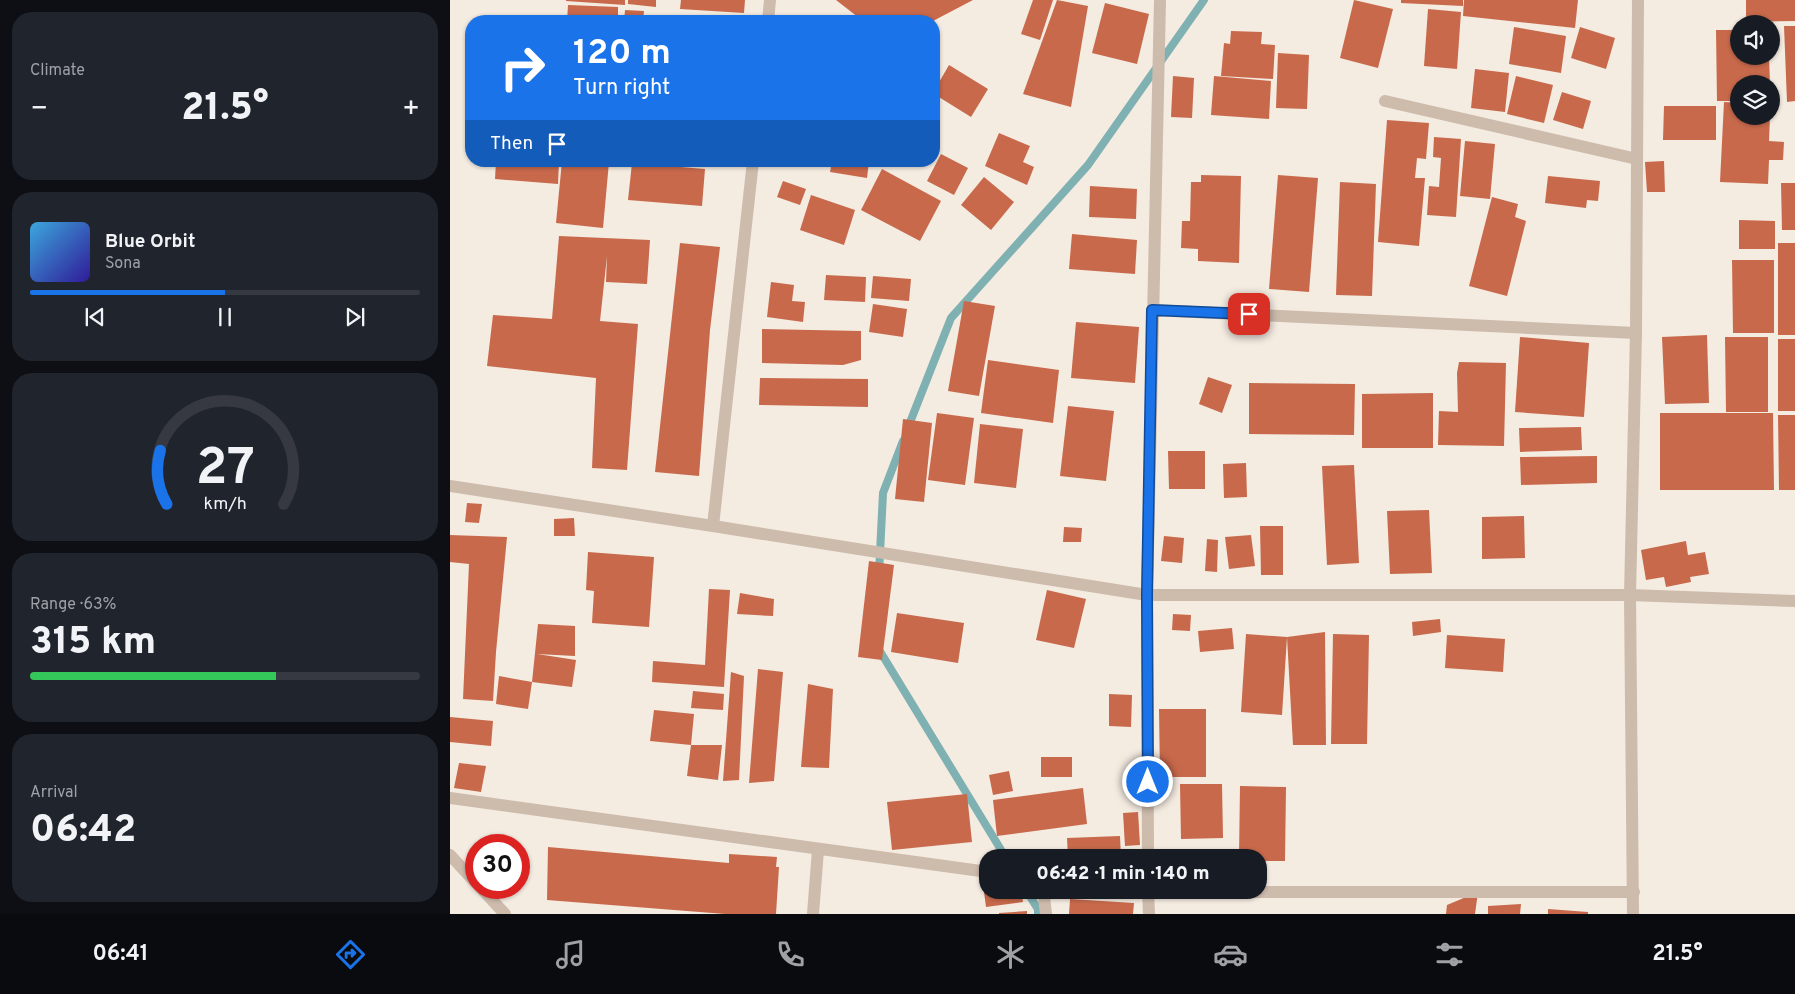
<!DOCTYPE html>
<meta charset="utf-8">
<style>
:root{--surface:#171b24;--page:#20242c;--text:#f1f3f6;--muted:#9ea1a6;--line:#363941;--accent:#1a73e8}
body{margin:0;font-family:Overpass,sans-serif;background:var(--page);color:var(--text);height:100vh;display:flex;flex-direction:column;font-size:19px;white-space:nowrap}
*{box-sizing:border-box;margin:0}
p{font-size:16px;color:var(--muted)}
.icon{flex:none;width:28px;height:28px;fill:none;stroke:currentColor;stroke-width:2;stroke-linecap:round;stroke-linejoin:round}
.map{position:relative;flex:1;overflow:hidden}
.details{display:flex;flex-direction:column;gap:12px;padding:12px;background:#0d0f14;width:450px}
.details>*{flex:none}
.top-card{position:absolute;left:15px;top:15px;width:475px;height:152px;border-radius:20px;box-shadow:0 1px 4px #0004;background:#1a73e8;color:#fff;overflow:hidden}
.buttons{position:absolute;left:1280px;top:15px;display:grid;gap:10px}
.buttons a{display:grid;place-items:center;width:50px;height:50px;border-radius:50%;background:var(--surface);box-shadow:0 1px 4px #0004;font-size:25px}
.speed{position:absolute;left:15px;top:834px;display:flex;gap:10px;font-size:25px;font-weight:700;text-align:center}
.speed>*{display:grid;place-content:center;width:65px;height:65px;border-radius:50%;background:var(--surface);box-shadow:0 1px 4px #0004;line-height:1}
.speed .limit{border:8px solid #d22;background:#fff;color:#111}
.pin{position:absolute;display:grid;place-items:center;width:42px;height:42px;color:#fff;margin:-21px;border-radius:10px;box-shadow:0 2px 8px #0006}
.me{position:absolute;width:55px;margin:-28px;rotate:0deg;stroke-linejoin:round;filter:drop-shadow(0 0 4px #0008)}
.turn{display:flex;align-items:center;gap:18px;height:105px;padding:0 25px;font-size:22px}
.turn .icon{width:65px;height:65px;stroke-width:2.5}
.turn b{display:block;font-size:35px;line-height:42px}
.then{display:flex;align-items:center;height:48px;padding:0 25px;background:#0003;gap:10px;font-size:19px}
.big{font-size:38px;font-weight:800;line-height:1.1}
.details .widget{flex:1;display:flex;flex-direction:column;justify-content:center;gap:8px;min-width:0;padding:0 18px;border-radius:20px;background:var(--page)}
.details .dial{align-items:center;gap:0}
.dial svg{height:130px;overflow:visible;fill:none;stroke:var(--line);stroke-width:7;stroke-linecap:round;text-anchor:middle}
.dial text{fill:var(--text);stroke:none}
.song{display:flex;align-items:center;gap:15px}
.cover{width:60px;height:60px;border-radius:8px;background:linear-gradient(135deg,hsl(200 70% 55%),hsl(250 70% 35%))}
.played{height:5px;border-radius:2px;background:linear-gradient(90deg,var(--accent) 50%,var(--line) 50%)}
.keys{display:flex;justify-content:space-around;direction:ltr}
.heat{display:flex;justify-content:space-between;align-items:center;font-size:28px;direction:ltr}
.charge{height:8px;border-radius:4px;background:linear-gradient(90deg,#34c759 63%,var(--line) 0)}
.trip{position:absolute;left:529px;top:849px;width:288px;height:50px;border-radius:20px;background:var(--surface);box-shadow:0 1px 4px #0004;font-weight:800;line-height:50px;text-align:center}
.tab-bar{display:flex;height:80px;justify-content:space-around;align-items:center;background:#090b0e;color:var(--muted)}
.tab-bar .icon{width:35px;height:35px}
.tab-bar .selected{color:var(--accent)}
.tab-bar b{font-size:22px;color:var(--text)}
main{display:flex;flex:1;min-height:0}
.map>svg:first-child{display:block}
</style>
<main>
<section class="details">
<div class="widget"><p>Climate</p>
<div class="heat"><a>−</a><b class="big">21.5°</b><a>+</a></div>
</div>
<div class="widget">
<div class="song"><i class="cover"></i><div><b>Blue Orbit</b><p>Sona</p></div></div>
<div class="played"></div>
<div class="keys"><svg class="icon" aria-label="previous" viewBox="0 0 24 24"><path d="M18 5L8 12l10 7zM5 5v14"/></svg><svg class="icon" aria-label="pause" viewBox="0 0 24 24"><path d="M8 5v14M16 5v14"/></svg><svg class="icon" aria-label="next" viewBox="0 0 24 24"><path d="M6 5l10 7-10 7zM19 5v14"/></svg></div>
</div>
<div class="widget dial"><svg viewBox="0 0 100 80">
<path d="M14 69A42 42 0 1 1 86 69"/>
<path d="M14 69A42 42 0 0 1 10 36" stroke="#1a73e8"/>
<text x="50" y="56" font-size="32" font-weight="700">27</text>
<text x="50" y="72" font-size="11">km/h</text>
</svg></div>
<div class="widget"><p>Range · 63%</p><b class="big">315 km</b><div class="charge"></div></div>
<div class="widget"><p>Arrival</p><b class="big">06:42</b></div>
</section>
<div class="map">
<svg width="1345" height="914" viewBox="0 0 1345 914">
<rect width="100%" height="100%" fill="#f4ebe1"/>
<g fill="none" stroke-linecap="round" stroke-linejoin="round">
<g stroke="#7fb0b2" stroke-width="8">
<polyline points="457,430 501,318 638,165 754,0"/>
<polyline points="429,573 433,493 453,441"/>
<polyline points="428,648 556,858"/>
<polyline points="576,890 588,909 588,914"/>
</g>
</g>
<g fill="#c8694b">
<polygon points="116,0 175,0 175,5 116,1"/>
<polygon points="178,0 206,0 206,7 178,4"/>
<polygon points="231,0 295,0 294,13 230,9"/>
<polygon points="386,0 523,0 483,21 413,21"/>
<polygon points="583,0 603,0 590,40 571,34"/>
<polygon points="607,0 638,6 621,107 573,94"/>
<polygon points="904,0 943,9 928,68 890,58"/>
<polygon points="951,0 1013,0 1013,6 951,3"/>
<polygon points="1014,0 1128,0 1125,28 1013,16"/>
<polygon points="1296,0 1345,0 1345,21 1296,22"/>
<polygon points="655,3 699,14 687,64 642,53"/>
<polygon points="118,5 168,7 168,21 117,21"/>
<polygon points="978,9 1011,12 1007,69 974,66"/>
<polygon points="175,10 194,11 193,21 174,21"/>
<polygon points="1334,26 1345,26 1345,101 1337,102"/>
<polygon points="1064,27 1116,36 1111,73 1059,64"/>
<polygon points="1130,27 1165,38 1156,69 1121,58"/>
<polygon points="1266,30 1289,30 1289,56 1319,56 1320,84 1289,84 1289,101 1267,101"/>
<polygon points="781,31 812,32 811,44 825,45 823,79 771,76 774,43 780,44"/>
<polygon points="828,53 859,55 857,109 826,108"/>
<polygon points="499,65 538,89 521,117 484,94 484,91"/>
<polygon points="1025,69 1059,73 1055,112 1021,108"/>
<polygon points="723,76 744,78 742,118 721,117"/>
<polygon points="764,76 821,81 819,119 761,115"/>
<polygon points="1066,76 1103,85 1094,123 1057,114"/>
<polygon points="1112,92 1141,101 1133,129 1103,120"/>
<polygon points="1274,102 1289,103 1289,116 1320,116 1319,141 1334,142 1333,160 1319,160 1318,184 1270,182"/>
<polygon points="1214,106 1266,106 1266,140 1213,140"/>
<polygon points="937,120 979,123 976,159 967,158 965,178 975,178 969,246 928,242"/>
<polygon points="549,133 580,146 573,162 584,167 577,185 535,166"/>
<polygon points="984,137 1011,139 1006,217 977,215 979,186 989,187 991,158 983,157"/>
<polygon points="1015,141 1045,144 1040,199 1010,196"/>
<polygon points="491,154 518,168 504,195 477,181"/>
<polygon points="46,161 109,161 108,184 45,179"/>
<polygon points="112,161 159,162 153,228 106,223"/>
<polygon points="382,161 419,161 417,178 380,172"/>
<polygon points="1214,161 1215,192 1197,192 1195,162"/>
<polygon points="182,163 255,169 252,206 178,200"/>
<polygon points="432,169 491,201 470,241 411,210"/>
<polygon points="751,175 791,176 789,263 748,261 748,249 731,248 732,221 740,221 741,182 751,182"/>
<polygon points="828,175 868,178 859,292 819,289"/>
<polygon points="1098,176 1150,181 1148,201 1137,200 1136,208 1095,203"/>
<polygon points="534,177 564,202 541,230 511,205"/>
<polygon points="333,181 356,189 350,205 327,197"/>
<polygon points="890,182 926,184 922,296 886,295"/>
<polygon points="1331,183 1345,183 1345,230 1332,230"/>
<polygon points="640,186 687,189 686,219 639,217"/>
<polygon points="361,195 405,210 394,245 350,230"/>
<polygon points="1042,197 1068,204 1065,217 1076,221 1057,296 1019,286"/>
<polygon points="1289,220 1325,221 1325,249 1289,249"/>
<polygon points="622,234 687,240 685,274 619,269"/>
<polygon points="109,236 200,240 197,284 156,282 157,256 150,321 188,324 177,470 142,468 146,378 37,366 43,315 102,319"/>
<polygon points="230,243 270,247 260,330 249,476 205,472"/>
<rect x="1328" y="243" width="17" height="92"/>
<polygon points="1282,260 1324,260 1324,333 1283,333"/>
<polygon points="376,275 416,277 415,302 374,300"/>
<polygon points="423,276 461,279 459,301 421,298"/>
<polygon points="321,282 344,285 342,301 355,302 353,322 317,317"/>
<polygon points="514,301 545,306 529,396 498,391"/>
<polygon points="423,304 457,309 453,337 419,332"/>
<polygon points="626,322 689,327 685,383 621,378"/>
<polygon points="312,329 411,331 411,360 393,365 312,363"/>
<polygon points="1257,335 1259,403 1215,404 1212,337"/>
<polygon points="1070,337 1139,343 1134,417 1065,412"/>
<polygon points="1275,337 1318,337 1318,412 1276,412"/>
<rect x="1328" y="339" width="17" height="72"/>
<polygon points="538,360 609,370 603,423 531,413"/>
<polygon points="1009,362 1056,363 1054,446 988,445 989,411 1008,412 1007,373"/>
<polygon points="758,377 782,385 772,413 749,404"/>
<polygon points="310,378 418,379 418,407 309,405"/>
<polygon points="799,383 905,384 904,435 799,434"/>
<polygon points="983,393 983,448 912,448 912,394"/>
<polygon points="618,406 664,411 656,481 610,476"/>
<polygon points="487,413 524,418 515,485 478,480"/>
<polygon points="1210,413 1323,413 1324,490 1210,490"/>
<polygon points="1328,415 1345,415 1345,490 1329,490"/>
<polygon points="453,419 482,423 474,502 445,499"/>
<polygon points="530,424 573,429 566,488 524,483"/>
<polygon points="1131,427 1132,450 1070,452 1069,428"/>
<polygon points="718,451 755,451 755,489 719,489"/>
<polygon points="1147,456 1147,483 1071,485 1070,457"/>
<polygon points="796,463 797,497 774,498 773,464"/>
<polygon points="904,465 909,563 877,565 872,466"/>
<polygon points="17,503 32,504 29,523 15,522"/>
<polygon points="979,510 982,573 940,574 937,511"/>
<polygon points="1074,516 1075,558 1032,559 1032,517"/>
<polygon points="124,518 125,536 104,536 104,519"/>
<polygon points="810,526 833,526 833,575 811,575"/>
<polygon points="614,527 632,528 631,542 613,542"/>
<polygon points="0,535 57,537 46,652 43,701 13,699 19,564 0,562"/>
<polygon points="801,535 805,566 779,569 775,537"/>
<polygon points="714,536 734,538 732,563 711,561"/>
<polygon points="757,539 768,540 767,572 755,571"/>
<polygon points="1236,541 1238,555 1255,552 1259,574 1240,577 1241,582 1216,587 1214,577 1196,580 1191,550"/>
<polygon points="138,552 204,557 199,627 142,623 144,591 136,590"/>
<polygon points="419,561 444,565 432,660 408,657"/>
<polygon points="259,589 280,590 274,687 202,682 203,661 255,665"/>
<polygon points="597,590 636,599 624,648 586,640"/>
<polygon points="290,593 324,599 323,616 287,614"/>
<polygon points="447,613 514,623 508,663 441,652"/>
<polygon points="723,614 741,615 740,631 722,630"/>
<polygon points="990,619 991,632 963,636 962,622"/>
<polygon points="88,624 125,626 125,656 87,654 126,660 122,687 82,682"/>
<polygon points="782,628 784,649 750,652 748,631"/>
<polygon points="875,632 876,745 843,745 837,637 832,715 791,712 796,634 837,637"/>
<polygon points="883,634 919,635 917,744 881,744"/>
<polygon points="997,635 1055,639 1053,672 995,668"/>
<polygon points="308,669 333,672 324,781 299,783"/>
<polygon points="281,672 294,676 289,780 273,781"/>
<polygon points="49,676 82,682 78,709 46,704"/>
<polygon points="358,684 383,689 379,768 351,767"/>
<polygon points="243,691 274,694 273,710 241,708"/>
<polygon points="659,694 682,695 681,727 659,726"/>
<polygon points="709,709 756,709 756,777 710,777"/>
<polygon points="204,710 244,714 241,745 272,745 268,780 237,776 241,745 200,741"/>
<polygon points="0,717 43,721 41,746 0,742"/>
<rect x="591" y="757" width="31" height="20"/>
<polygon points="9,763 36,766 31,792 4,788"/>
<polygon points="559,771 563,791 543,795 539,775"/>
<polygon points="730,784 772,784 773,838 731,839"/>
<polygon points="790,786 836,787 835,861 808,861 808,858 789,858"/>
<polygon points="633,788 637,824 547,836 543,800"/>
<polygon points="517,794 522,842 442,850 437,802"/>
<polygon points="688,812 690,845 675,846 673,813"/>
<polygon points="670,836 671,858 618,858 617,838"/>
<polygon points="98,847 279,863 279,854 327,857 326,867 329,867 326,914 275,914 97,900"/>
<polygon points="547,890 571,890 573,902 536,907 534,892"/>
<polygon points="657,890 678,890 678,893 657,891"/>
<polygon points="1028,892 1025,914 996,914 997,905"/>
<polygon points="620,899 684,903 683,914 619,914"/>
<polygon points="1071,904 1070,914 1038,914 1038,906"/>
<polygon points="1098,909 1138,912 1138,914 1098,914"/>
<polygon points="577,911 577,914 549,914 549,913"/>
</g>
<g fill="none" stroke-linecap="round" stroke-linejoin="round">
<g stroke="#cdbbac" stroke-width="12">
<polyline points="318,21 320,0"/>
<polyline points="935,101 1187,159"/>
<polyline points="702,310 1186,333"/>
<polyline points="0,486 263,526 697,595 1180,595 1345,601"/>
<polyline points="263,526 303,161"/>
<polyline points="0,798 538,872"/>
<polyline points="0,855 26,883"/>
<polyline points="698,858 697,595 710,0"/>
<polyline points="31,888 55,914"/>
<polyline points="590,890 594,897 596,914"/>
<polyline points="698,890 699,914"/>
<polyline points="698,892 1184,892"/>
<polyline points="363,914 368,850"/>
<polyline points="1183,914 1180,595 1186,333 1188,0"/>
</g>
</g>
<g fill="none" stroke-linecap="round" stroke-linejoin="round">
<defs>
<polyline id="route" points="698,782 697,595 702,310 799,314"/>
</defs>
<use href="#route" stroke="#114b97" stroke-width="12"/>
<use href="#route" stroke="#1a73e8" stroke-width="9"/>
</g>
</svg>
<div class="buttons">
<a><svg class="icon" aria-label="sound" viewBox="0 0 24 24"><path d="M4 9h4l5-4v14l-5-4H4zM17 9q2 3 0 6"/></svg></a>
<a><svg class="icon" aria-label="layers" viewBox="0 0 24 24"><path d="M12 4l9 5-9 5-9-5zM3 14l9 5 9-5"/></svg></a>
</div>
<div class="speed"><div class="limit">30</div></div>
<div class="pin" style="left:799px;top:314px;background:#d93025"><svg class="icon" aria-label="arrive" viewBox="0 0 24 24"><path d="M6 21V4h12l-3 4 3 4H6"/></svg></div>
<svg class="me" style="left:698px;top:782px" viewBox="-20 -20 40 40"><circle r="17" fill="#1a73e8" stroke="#fff" stroke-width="3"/><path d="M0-11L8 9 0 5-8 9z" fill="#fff"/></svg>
<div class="trip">06:42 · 1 min · 140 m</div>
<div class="top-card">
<div class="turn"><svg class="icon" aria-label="right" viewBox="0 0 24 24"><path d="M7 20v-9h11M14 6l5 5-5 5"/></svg><div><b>120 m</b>Turn right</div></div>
<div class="then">Then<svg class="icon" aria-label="arrive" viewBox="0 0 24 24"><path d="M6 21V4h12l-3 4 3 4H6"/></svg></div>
</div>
</div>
</main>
<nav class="tab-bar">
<b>06:41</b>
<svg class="icon selected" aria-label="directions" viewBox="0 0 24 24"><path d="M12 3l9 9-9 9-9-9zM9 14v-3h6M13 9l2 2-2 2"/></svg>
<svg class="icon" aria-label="music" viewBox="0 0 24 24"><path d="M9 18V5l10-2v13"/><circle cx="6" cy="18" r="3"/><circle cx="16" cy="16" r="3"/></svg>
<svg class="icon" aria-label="phone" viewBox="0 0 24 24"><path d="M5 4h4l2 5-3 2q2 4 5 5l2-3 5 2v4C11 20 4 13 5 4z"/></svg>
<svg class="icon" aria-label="climate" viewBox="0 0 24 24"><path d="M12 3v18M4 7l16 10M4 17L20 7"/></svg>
<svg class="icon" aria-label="car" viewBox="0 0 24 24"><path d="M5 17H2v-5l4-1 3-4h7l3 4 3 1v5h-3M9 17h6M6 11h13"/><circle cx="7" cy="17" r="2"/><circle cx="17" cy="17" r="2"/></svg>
<svg class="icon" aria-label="filters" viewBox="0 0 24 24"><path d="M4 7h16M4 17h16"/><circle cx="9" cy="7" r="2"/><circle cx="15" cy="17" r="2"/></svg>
<b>21.5°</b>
</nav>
